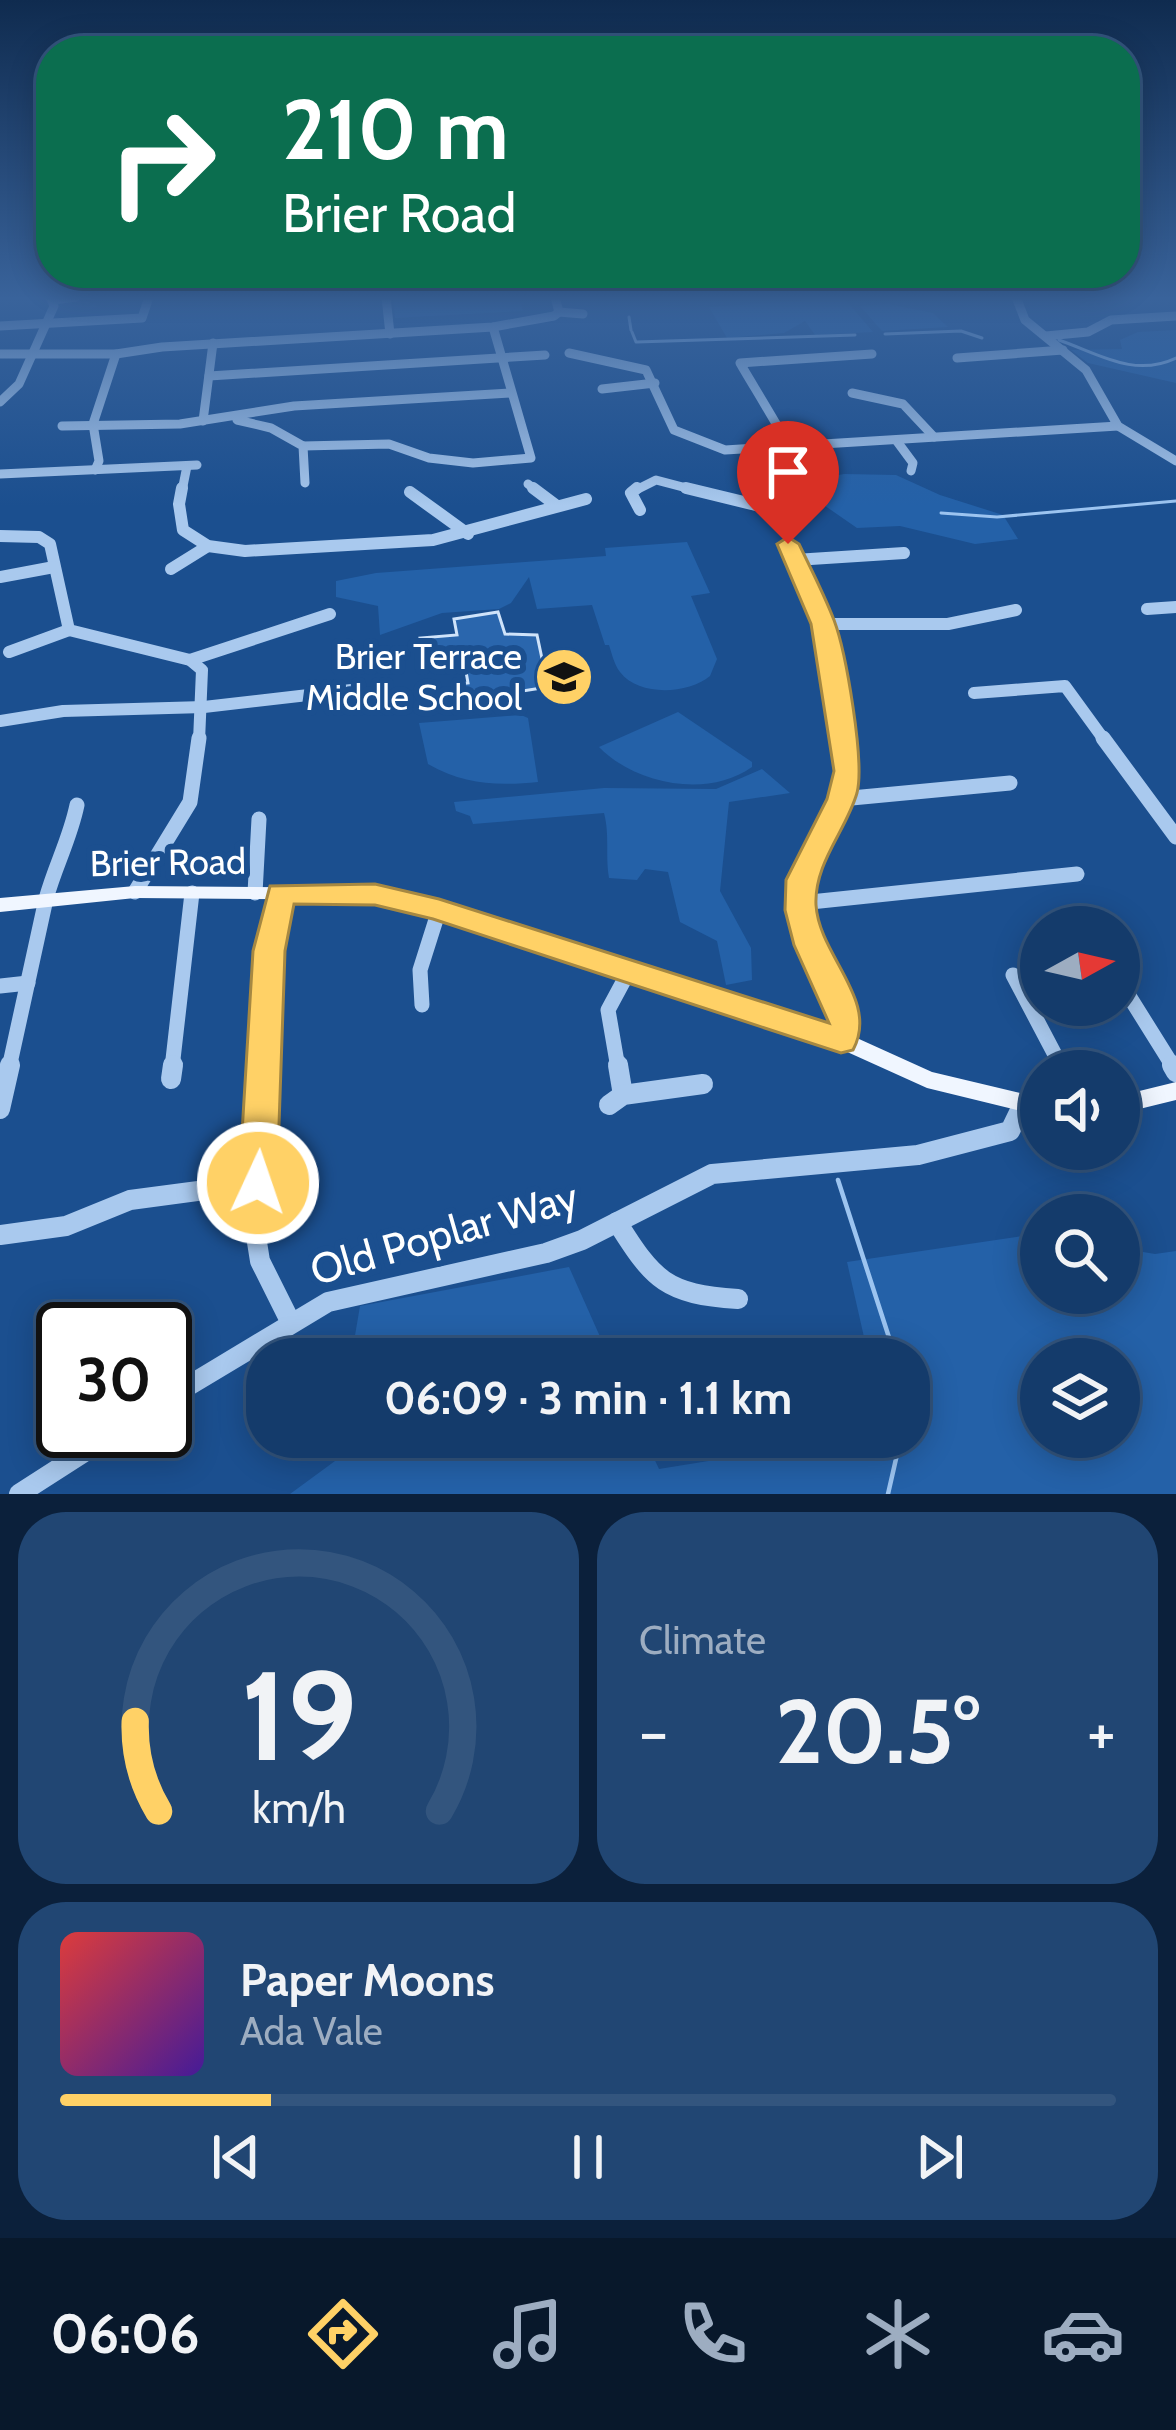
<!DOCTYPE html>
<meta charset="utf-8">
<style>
:root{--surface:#143b6b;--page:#214673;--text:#f1f3f6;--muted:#9dadc1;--line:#33557e;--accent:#ffd166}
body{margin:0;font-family:Cabin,sans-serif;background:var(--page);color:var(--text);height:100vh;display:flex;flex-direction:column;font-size:45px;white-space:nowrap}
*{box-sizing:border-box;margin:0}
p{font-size:39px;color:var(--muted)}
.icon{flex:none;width:66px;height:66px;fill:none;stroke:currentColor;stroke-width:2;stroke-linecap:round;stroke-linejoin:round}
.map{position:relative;height:1494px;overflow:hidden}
.details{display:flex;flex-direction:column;gap:18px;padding:18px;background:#0b203b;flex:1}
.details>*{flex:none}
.hud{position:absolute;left:36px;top:36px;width:1104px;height:252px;border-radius:48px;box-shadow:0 6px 30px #0003,0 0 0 3px var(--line);background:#0b6e4f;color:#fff;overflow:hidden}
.needle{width:78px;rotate:82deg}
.fabs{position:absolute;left:1020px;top:906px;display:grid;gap:24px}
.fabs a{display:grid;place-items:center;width:120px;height:120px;border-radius:50%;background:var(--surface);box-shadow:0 6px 30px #0003,0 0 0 3px var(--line);font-size:60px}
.speed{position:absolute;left:36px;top:1302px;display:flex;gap:24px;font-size:60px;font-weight:700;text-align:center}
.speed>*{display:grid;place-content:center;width:156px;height:156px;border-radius:50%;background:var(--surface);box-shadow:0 6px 30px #0003,0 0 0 3px var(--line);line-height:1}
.speed .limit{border:6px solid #111;border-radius:18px;background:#fff;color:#111}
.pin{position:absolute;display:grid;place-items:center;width:102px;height:102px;color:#fff;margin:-123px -51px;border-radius:50% 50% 50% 0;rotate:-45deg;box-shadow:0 0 12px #0007}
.pin .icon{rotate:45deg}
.me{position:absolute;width:132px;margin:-66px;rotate:3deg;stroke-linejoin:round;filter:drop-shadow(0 0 9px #0008)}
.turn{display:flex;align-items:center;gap:42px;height:252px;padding:0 48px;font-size:54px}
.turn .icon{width:156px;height:156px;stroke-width:2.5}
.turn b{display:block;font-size:84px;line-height:102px}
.big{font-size:90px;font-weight:700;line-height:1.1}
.details .widget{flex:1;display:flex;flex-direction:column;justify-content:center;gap:18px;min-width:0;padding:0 42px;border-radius:48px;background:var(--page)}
.details .dial{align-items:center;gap:0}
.dial svg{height:312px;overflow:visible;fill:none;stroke:var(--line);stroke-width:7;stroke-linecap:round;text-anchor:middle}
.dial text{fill:var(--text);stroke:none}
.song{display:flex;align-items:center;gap:36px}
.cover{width:144px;height:144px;border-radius:18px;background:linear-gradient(135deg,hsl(0 70% 55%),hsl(260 70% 35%))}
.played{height:12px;border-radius:6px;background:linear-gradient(90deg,var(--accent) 20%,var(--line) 20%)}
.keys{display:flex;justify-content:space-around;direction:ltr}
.heat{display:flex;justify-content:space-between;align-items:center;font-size:66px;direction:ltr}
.details .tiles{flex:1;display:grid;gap:18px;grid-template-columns:1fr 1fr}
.widget:last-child{grid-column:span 2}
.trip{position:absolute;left:246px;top:1338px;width:684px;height:120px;border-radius:48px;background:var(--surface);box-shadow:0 6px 30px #0003,0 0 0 3px var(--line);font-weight:700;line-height:120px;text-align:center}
.dock{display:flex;height:192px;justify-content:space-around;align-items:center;background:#08182b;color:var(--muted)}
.dock .icon{width:84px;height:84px}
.dock .selected{color:var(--accent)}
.dock b{font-size:54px;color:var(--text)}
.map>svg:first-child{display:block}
</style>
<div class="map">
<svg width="1176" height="1494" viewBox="0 0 1176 1494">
<rect width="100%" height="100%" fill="#1b4f8f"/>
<g fill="#2461a8" fill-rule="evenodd">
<polygon points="393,297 519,297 523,311 395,318"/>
<polygon points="844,298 873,332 815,335 805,321 784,333 727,338 709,307"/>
<polygon points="888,304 933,313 948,327 882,331 860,306"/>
<polygon points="1176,330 1176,383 1088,363 1071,350 1122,349 1120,340 1138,332"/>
<polygon points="844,474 896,475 940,495 1003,515 1018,539 975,544 900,526 857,528 818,501 827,486 822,478"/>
<path d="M 687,542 L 710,593 L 691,596 L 717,659 L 710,676 C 688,694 639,697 620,672 C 614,664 612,654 609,645 L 605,645 L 592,605 L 537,609 L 529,577 L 511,603 L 499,609 L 442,613 L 380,635 L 378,606 L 336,597 L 336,581 L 376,573 L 606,556 L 605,548 Z"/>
<path d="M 678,712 L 752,762 L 752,767 C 707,799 635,784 599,747 Z"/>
<path d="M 521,715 L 528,718 L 538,782 C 497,786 465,785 428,764 L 419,723 Z"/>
<path d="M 762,769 L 790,793 L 729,802 L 720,891 L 751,948 L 752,980 L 726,985 L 717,941 L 680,922 L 668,872 L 645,869 L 637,880 L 609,878 C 605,855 610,836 604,813 L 473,824 L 470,816 L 456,811 L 454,802 L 604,788 L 716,789 Z"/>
<path d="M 1036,1234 L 1041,1235 L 1041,1293 L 1119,1293 L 1119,1248 L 1155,1254 L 1176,1251 L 1176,1494 L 290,1494 L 335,1461 L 339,1437 L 644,1437 L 659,1469 L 857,1437 L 909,1437 L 909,1359 L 869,1359 L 847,1262 ZM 1041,1359 L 1119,1359 L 1119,1437 L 1041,1437 Z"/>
<polygon points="569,1267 610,1359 351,1359 360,1306"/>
</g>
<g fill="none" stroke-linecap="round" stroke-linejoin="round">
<g stroke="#9cc4f0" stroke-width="3">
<polyline points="629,317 631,330"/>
<polyline points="632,332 636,342 855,335"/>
<polyline points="885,334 961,331 982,338"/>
<path d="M 1059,340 C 1099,354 1134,378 1176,358"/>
<polyline points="941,513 997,517 1176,501"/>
</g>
<g stroke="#9cc4f0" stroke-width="4.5">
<polyline points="838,1180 896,1359"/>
<polyline points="888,1494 901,1437"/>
</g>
</g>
<polygon fill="#2a66ad" stroke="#cfe3fa" stroke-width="3" points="498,612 505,634 537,635 548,687 484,697 483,690 460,693 458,684 468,683 462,649 422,652 420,638 457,635 454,619"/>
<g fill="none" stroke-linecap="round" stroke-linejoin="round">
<g stroke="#a9c9ee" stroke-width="9">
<polyline points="386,297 390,334"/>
<polyline points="1016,297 1025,320 1086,370 1118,426 1176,461"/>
<polyline points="53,300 76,297"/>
<polyline points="559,312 583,314"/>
<polyline points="0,326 142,318 149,297"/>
<polyline points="1046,336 1088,332 1111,320 1176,316"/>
<polyline points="569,353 646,370 674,430 725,450 1118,426"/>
<polyline points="0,354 116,354 162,347 493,327 554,316 559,312 555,297"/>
<polyline points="957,358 1063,350"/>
<polyline points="209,376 545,355"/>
<polyline points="602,389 655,383"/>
<polyline points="852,393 903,404 934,437"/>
<polyline points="0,402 19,384 54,306 50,297"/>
<polyline points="237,420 271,428 303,446 305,483"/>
<polyline points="203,421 213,343"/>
<polyline points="62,426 180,424 294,406 510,393"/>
<polyline points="896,440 913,463 911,471"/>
<polyline points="303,446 389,444 429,458 473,463 531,458 493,327"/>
<polyline points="95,470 99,461 93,424 116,354"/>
<polyline points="0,474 197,465"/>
<polyline points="528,484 537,491"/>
<polyline points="182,491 187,466"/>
<polyline points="634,491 656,480 698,491"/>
<path d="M 810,491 C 808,473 753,386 740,363 L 872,354"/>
</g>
<g stroke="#a9c9ee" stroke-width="12">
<polyline points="182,488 179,504 183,530 208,546 245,551 433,540 586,499"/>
<polyline points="533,488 557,506"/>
<polyline points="637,488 631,493 640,510"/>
<polyline points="686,488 764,507 811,495 810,488"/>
<polyline points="410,492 468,534"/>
<polyline points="0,536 39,537 50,544 69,630 190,660 202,670 199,741"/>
<polyline points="788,544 822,620 842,741"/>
<polyline points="795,560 904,553"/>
<polyline points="171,569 208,546"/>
<polyline points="0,577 54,567"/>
<polyline points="1147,609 1176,607"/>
<polyline points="823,624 948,624 1016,610"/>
<polyline points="9,652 69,630"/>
<polyline points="190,660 330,614"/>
<polyline points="974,693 1065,686 1105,741"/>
<polyline points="0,721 63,711 204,707 360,689"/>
</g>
<g stroke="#a9c9ee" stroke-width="15">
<polyline points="1103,738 1176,837"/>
<polyline points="841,799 1010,783"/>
<polyline points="135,892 190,802 199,738"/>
<polyline points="255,893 259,819"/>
<polyline points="801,903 1077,874"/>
<polyline points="1013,975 1062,1068"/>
<polyline points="1119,980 1174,1068"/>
<polyline points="0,986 28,983"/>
<polyline points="422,1005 420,970 439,910"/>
<path d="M 841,1040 C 852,988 799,949 800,898 C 801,859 833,831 843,794 C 847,776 843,756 842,738"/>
<path d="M 9,1068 L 46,899 C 55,866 70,839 77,805"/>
<polyline points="172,1068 192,893"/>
<polyline points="264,1068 269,951 281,893"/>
<polyline points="618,1068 608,1010 629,971"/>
</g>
<g stroke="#a9c9ee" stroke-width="20">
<polyline points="264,1065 256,1236 260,1261 290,1321"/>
<polyline points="618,1065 623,1095"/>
<polyline points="1061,1065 1064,1071"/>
<polyline points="1172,1065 1176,1072"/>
<polyline points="171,1079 173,1065"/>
<polyline points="609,1105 623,1095 703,1084"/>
<polyline points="0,1109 10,1065"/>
<path d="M 617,1222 C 654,1281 666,1294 738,1299"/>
<polyline points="0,1235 66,1226 130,1200 258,1183"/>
<polyline points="165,1400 328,1302 546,1253 582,1240 712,1174 918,1155 1010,1131 1023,1104"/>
<polyline points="19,1494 117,1431"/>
</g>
<g fill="#f0f6ff" fill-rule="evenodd">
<polygon points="135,886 375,888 458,908 848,1034 932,1072 1041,1098 1041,1116 927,1088 834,1046 447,919 375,900 135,898 0,912 0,898"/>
<polygon points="1176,1082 1176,1100 1119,1114 1119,1096"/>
</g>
</g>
<linearGradient id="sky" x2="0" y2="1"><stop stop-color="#0f2b4f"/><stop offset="0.59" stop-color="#39639b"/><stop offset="1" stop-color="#39639b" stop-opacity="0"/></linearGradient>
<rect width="1176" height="506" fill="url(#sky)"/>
<path fill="#ffd166" stroke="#a68842" stroke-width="3" d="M 788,537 L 799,544 C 811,569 824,594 834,620 C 846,652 865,762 857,793 C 846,831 814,863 816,905 C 819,956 880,1000 853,1050 L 841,1053 L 433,919 L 375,905 L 294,904 L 285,951 L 277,1183 L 272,1195 L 258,1199 L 244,1195 L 239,1183 L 253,951 L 270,886 L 375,884 L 439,899 L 829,1023 L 794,945 L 785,910 L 786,880 L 827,799 L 834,771 L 811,624 L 777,544 Z"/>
<defs>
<symbol id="school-disc" viewBox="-11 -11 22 22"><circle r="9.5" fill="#ffd166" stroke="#1b4f8f"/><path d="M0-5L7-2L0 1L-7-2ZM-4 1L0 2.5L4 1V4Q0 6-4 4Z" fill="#111"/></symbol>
</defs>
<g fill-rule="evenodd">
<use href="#school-disc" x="531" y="644" width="66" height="66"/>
</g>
<g text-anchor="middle" stroke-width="12" stroke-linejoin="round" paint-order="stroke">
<g font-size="36" fill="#fff" stroke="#1b4f8f" text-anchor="end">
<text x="522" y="669">Brier Terrace<tspan x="522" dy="41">Middle School</tspan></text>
</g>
<g font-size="36" fill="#fff" stroke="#1b4f8f">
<text transform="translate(168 862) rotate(-1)" y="13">Brier Road</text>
</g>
<g font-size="42" fill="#fff" stroke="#1b4f8f">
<text transform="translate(444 1233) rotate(-16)" y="15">Old Poplar Way</text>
</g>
</g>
</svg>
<div class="fabs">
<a><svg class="needle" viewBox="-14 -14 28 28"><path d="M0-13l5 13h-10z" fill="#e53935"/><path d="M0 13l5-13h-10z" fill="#9dadc1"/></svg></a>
<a><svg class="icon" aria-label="sound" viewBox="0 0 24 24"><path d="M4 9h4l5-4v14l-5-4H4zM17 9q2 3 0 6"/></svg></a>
<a><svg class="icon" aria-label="search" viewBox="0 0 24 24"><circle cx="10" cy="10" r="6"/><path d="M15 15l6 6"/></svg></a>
<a><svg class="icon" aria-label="layers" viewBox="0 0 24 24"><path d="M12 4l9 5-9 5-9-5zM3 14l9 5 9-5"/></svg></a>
</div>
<div class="speed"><div class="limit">30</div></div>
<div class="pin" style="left:788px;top:544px;background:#d93025"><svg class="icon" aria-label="arrive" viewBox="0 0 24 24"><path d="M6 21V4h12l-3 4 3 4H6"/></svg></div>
<svg class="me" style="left:258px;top:1183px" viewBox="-20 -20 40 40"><circle r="17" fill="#ffd166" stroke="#fff" stroke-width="3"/><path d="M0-11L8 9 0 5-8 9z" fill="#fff"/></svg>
<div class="trip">06:09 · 3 min · 1.1 km</div>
<div class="hud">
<div class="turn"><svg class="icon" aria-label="right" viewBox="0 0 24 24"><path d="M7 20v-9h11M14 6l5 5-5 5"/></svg><div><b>210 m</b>Brier Road</div></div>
</div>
</div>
<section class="details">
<div class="tiles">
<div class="widget dial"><svg viewBox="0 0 100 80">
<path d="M14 69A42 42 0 1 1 86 69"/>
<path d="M14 69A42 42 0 0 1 8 46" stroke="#ffd166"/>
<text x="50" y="56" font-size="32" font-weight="700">19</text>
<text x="50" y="72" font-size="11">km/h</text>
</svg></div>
<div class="widget"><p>Climate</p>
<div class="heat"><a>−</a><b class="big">20.5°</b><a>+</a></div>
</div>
<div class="widget">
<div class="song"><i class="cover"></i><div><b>Paper Moons</b><p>Ada Vale</p></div></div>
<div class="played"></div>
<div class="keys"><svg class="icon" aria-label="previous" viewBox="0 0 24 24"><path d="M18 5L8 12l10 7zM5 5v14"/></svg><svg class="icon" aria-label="pause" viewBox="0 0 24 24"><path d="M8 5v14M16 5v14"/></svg><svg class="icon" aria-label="next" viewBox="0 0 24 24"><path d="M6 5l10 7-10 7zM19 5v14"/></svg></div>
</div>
</div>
</section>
<nav class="dock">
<b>06:06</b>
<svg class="icon selected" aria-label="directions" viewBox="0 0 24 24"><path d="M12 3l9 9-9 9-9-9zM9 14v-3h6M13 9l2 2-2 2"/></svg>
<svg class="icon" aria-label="music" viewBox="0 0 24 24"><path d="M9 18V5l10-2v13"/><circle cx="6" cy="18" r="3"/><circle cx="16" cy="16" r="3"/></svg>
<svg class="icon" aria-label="phone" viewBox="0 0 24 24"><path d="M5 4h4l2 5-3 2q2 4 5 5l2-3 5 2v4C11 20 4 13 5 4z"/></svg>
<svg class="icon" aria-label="climate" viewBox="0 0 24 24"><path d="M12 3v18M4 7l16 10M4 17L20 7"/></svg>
<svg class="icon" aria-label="car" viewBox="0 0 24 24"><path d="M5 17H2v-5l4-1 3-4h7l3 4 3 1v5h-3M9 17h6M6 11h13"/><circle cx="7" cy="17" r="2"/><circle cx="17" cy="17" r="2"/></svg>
</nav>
